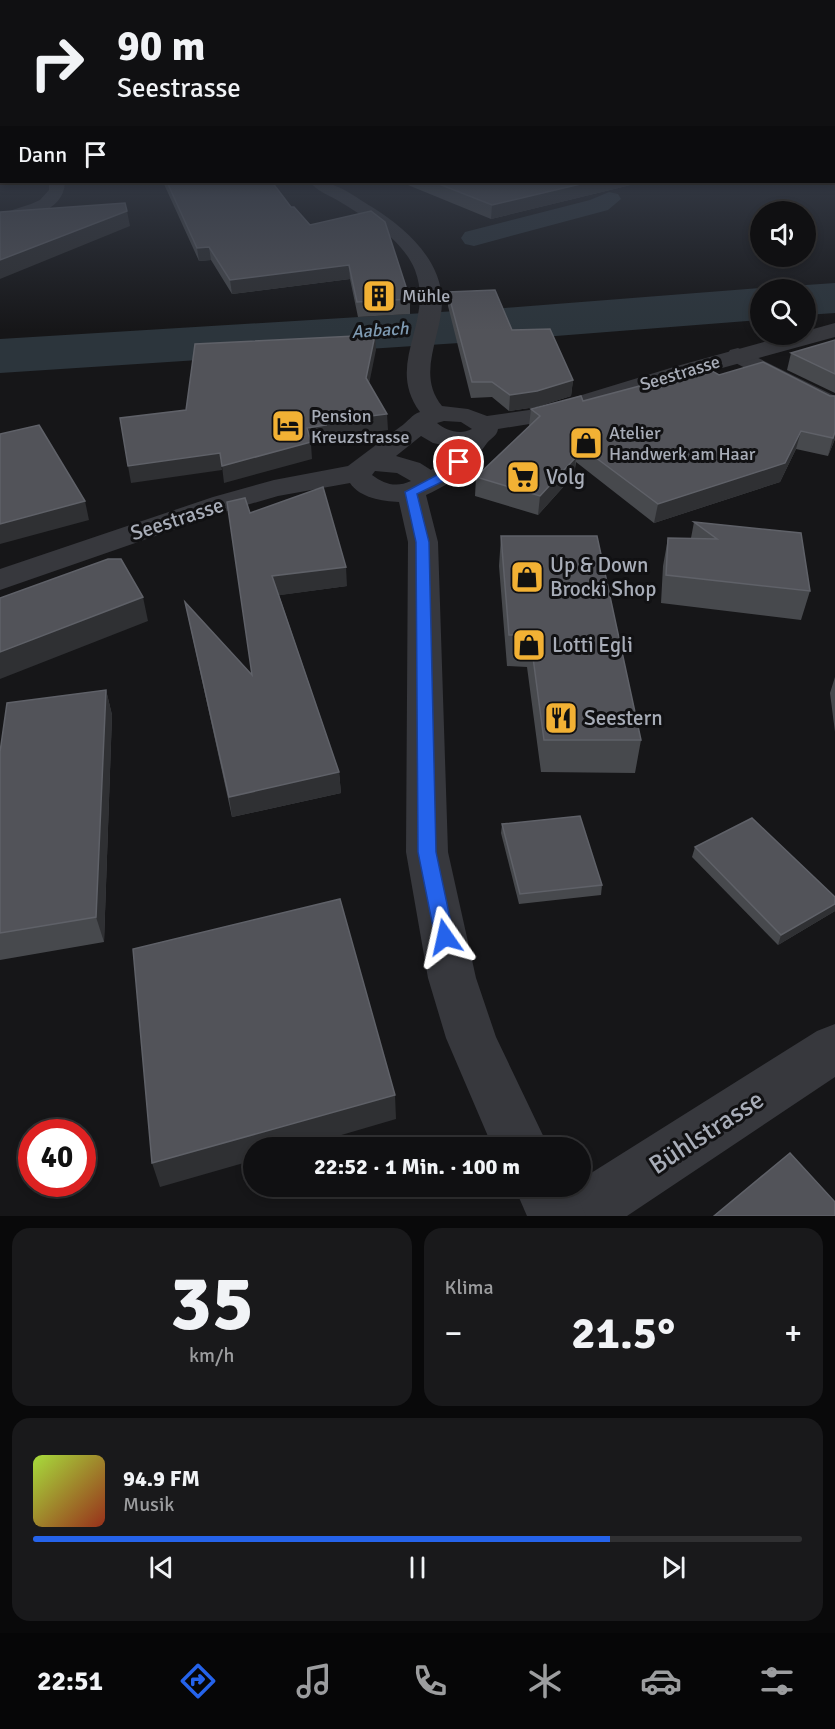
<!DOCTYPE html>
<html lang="de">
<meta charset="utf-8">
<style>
:root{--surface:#101012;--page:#19191b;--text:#f1f3f6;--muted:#9c9d9f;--line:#303032;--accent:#2563eb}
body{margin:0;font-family:Signika,sans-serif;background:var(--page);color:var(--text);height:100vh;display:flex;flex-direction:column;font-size:22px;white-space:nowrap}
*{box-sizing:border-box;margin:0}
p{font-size:20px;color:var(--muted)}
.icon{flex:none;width:33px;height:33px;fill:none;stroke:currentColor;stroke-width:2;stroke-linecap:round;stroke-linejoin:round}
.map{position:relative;height:1216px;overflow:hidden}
.drawer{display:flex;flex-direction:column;gap:12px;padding:12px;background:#09090a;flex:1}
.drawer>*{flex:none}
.guide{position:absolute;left:0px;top:0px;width:836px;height:183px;box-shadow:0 3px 9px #0003,0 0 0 2px var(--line);background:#101012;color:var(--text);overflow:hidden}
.buttons{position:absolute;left:750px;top:201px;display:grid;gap:12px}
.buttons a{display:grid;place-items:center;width:66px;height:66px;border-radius:50%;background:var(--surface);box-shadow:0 3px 9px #0003,0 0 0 2px var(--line);font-size:30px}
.speed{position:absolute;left:18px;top:1119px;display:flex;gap:12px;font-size:30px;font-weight:700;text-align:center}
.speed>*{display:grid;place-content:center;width:78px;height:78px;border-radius:50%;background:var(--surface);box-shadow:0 3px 9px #0003,0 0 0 2px var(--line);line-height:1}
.speed .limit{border:9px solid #d22;background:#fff;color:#111}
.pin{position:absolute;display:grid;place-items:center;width:51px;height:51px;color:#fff;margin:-26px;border:3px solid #fff;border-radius:50%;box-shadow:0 2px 6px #0007}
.me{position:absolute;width:66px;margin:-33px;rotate:349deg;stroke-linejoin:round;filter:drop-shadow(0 0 4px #0008)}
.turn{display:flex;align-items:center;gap:21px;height:126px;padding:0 18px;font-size:27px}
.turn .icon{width:78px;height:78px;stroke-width:2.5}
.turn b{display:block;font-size:42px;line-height:51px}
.then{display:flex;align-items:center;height:57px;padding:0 18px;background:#0003;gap:12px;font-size:22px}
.big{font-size:45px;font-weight:700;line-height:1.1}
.drawer .tile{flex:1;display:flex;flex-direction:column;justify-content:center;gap:9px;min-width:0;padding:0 21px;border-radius:18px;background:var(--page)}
.drawer .dial{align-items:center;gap:0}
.dial b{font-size:78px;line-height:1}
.song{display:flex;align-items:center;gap:18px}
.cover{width:72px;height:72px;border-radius:9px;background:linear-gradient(135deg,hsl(80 70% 55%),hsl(10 70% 35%))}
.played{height:6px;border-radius:3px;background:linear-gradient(90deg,var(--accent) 75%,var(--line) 75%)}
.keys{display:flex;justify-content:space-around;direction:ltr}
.heat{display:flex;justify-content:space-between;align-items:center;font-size:33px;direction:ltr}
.drawer .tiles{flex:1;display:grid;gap:12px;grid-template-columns:1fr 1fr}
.tile:last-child{grid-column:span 2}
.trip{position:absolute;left:243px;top:1137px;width:348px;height:60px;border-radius:30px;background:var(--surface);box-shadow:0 3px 9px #0003,0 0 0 2px var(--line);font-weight:700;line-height:60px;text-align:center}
.dock{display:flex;height:96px;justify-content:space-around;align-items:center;background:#060607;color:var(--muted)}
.dock .icon{width:42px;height:42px}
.dock .current{color:var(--accent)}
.dock b{font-size:27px;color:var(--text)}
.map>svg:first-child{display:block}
</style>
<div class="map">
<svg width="835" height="1216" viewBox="0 0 835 1216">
<rect width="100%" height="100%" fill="#161618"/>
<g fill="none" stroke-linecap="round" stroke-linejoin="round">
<polygon fill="#2c353c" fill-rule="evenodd" points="609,192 618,194 621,199 608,210 474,246 465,244 461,238 465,232 590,200"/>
<g fill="#2c353c" fill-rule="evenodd">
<polygon points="835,283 835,313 806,315 806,290 787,290 806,285"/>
<polygon points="760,288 764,290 760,290 760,320 505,340 0,373 0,339 505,308"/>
</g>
<g fill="#37383d" fill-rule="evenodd">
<rect x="834" y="165" width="1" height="10"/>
<path d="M 49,182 L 65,182 C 64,213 24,219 0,224 L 0,214 L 31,204 L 40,200 L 49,190 Z"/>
<polygon points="738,348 835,396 835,413 826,411 730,360 727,355 730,350"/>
<path d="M 835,1024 L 835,1077 L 627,1216 L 547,1216 C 555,1198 558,1186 580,1186 L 580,1180 L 817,1031 Z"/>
</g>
<g fill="#37383d" fill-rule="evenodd">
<path d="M 310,182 C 334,179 352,195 372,207 C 404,227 440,258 442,299 C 443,335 415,373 442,406 L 468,409 L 487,416 L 536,409 L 677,366 L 793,334 L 806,334 L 806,331 L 835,323 L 835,337 L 693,376 L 548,421 L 498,429 C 497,436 491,438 487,443 C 467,470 457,481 426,495 L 438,542 L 448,852 L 476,978 L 496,1037 L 549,1148 L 493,1148 L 446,1038 L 428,978 L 406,852 L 408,542 L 399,502 C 382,501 360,498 350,483 L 278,496 L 233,509 L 0,590 L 0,569 L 213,497 L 274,480 L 348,466 L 400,427 C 408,422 412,414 420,412 C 384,363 435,323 415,270 C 402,238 365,217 337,200 C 328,195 316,190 310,182 ZM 444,421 L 461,422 L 472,429 C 460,435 447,431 437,423 ZM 421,436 L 433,443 L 458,448 L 431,470 L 420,463 L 396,456 ZM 375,471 L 397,473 L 411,481 C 396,488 384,484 372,475 Z"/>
<polygon points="514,1186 573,1186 586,1216 527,1216"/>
</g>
</g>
<g fill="#47494d">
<polygon points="163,182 272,182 291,207 310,225 410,299 410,314 358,317 350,279 232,294 211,260 199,261"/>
<polygon points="403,182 643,182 491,219 403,183"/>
<polygon points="448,292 512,330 573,380 571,396 536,407 509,411 492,397 471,398 448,306"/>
<polygon points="835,340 835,393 787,370 791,353"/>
<polygon points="719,375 835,396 835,439 828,456 796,449 780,482 654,523 576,462 574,475 538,515 475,496 476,477 529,426 531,409 583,401"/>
<polygon points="250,513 347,586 279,595 339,772 341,793 232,817 189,621 185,602 251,675"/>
<polygon points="694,522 810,591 801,620 661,603 663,566 668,538 691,538"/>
<polygon points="501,536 641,740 635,773 541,772 527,667 507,666 499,566"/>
<polygon points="835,677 835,732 830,693"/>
<polygon points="106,690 112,715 104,942 0,960 0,752"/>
<polygon points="502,824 602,885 601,895 519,904 501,833"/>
<polygon points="695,847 835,897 835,911 778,945 692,857"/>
</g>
<g fill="#2f3033">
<polygon points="589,182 643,182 491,219 492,205"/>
<polygon points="127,211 130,226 0,279 0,260"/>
<polygon points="209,247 211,260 199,261 197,248"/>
<polygon points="349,265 350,279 232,294 230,280"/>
<polygon points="375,335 376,350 367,394 366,378"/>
<polygon points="573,380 571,396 536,407 509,411 510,395"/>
<polygon points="387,414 388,430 326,439 327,442 311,444 312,459 224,483 222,466 307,428 324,422"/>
<polygon points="801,431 796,449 780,482 654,523 658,504"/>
<polygon points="835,432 835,439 828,456 833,438"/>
<polygon points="220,453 222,470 131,483 128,466"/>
<polygon points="576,457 574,475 538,515 540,496"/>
<polygon points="85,501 89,520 0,544 0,524"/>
<polygon points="346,567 347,586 274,596 272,576"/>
<polygon points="143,597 148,621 0,679 0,652"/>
<polygon points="106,690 112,715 104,942 96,917"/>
<polygon points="339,772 341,793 232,817 229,797"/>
<polygon points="835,904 835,911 778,945 781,935"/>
<polygon points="395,1095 396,1119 297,1148 254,1148 254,1160 160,1187 152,1163"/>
</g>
<g fill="#525359" stroke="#5f6168" stroke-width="1.5">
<polygon points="167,182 272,182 291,207 294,207 310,225 371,211 385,222 410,299 357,302 349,265 230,280 209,247 197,248"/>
<polygon points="434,182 589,182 492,205"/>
<polygon points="125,203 127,211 0,260 0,212"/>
<polygon points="495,290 512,330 550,329 573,380 537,391 510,395 492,382 472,382 448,292"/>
<polygon points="375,335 366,378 387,414 324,422 326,425 307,428 311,442 222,466 220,453 128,466 120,418 186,410 195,344"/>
<polygon points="835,340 835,374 791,353"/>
<polygon points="763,362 830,396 835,396 835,432 833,438 801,431 785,463 658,504 572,440 576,457 540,496 476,477 540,416 531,409 581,396 583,401 707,368 719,375"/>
<polygon points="39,425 85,501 0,524 0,434"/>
<polygon points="323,487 346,567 272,576 339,772 229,797 185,602 252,675 227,502 245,498 250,513"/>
<polygon points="694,522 801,533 810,591 666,575 668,538 717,539"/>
<polygon points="501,536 597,536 641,740 544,740 530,635 509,635"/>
<polygon points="108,559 121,559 143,597 0,652 0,598"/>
<polygon points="106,690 96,917 0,933 0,752 7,703"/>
<polygon points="580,816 602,885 520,894 502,824"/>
<polygon points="752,818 835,897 835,904 781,935 695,847"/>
<polygon points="340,899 395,1095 152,1163 133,949"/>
<polygon points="790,1153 835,1202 835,1216 714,1216"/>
</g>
<linearGradient id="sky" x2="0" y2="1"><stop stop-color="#0c0c0d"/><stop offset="0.49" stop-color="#363c48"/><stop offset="1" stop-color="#363c48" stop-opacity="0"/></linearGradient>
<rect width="835" height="331" fill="url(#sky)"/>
<polygon fill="#2563eb" stroke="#184099" stroke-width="1.5" points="459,458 465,462 450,478 417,494 429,542 436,852 454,937 452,943 445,945 438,943 435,937 418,852 416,542 405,492 441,473 455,459"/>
<defs>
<symbol id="building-square" viewBox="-11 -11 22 22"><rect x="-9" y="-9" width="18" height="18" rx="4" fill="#f2b134" stroke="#111113"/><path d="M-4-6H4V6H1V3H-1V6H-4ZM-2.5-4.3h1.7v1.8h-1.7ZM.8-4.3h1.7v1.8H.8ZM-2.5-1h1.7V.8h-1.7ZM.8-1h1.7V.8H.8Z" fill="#111"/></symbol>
<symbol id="hotel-square" viewBox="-11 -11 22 22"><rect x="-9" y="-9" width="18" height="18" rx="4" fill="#f2b134" stroke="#111113"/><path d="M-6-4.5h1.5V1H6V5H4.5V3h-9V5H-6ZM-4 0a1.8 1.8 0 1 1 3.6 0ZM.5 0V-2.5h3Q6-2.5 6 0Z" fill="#111"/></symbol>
<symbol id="shop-square" viewBox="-11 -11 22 22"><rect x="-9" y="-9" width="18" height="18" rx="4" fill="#f2b134" stroke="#111113"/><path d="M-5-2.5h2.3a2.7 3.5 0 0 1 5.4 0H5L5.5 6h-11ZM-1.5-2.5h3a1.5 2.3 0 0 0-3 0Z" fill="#111"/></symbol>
<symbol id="supermarket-square" viewBox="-11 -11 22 22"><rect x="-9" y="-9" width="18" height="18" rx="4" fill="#f2b134" stroke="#111113"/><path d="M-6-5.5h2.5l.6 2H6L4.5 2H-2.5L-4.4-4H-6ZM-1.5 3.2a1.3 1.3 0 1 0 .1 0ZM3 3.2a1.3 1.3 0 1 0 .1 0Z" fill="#111"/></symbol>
<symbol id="restaurant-square" viewBox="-11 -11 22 22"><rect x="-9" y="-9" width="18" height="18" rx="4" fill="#f2b134" stroke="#111113"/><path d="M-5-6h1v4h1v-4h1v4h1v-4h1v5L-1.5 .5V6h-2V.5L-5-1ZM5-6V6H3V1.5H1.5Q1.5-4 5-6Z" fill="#111"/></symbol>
</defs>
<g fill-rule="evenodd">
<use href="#building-square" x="360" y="277" width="38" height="38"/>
<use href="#hotel-square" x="269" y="407" width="38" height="38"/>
<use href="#shop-square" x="567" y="424" width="38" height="38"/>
<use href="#supermarket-square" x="504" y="458" width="38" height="38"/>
<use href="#shop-square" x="508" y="558" width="38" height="38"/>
<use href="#shop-square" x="510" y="626" width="38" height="38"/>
<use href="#restaurant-square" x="542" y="699" width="38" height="38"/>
</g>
<g text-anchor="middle" stroke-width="6" stroke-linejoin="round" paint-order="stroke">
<g font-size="18" fill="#a8adb8" stroke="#111113" text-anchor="start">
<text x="402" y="302">Mühle</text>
<text x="311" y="422">Pension<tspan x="311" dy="21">Kreuzstrasse</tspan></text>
<text x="609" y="439">Atelier<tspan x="609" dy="21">Handwerk am Haar</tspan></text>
</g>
<g font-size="18" font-style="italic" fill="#7f9bb3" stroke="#111113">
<text transform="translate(380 330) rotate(-4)" y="6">Aabach</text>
</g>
<g font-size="18" fill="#a8adb8" stroke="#111113">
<text transform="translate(680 373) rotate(-17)" y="6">Seestrasse</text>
</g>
<g font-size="21" fill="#a8adb8" stroke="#111113" text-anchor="start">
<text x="546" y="484">Volg</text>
<text x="550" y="572">Up &amp; Down<tspan x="550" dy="24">Brocki Shop</tspan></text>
<text x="552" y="652">Lotti Egli</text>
<text x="584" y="725">Seestern</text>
</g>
<g font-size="21" fill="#a8adb8" stroke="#111113">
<text transform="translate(177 519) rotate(-18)" y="7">Seestrasse</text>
</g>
<g font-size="26" fill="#a8adb8" stroke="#111113">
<text transform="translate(706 1132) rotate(-33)" y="9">Bühlstrasse</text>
</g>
</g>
</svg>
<div class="buttons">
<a><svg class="icon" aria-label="sound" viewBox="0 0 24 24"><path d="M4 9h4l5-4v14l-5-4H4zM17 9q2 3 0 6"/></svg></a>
<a><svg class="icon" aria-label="search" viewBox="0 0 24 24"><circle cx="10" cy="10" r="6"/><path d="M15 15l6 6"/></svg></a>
</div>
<div class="speed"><div class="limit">40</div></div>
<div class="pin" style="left:459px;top:462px;background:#d93025"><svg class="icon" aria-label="arrive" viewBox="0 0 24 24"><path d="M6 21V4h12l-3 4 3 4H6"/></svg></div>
<svg class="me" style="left:445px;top:937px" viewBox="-20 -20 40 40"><path d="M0-17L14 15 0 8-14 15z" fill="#2563eb" stroke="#fff" stroke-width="4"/></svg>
<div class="trip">22:52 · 1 Min. · 100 m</div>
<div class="guide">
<div class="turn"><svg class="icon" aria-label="right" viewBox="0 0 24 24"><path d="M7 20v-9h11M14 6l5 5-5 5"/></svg><div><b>90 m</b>Seestrasse</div></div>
<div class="then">Dann<svg class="icon" aria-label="arrive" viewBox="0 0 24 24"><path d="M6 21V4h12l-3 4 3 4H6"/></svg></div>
</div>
</div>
<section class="drawer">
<div class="tiles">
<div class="tile dial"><b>35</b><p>km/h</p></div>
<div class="tile"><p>Klima</p>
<div class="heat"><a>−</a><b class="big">21.5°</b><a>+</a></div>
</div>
<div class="tile">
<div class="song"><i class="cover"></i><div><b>94.9 FM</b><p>Musik</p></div></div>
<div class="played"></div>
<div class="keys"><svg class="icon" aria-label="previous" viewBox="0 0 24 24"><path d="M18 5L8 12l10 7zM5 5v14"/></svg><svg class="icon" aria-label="pause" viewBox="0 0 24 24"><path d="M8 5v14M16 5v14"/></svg><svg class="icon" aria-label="next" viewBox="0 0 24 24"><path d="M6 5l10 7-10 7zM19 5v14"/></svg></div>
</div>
</div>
</section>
<nav class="dock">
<b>22:51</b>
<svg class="icon current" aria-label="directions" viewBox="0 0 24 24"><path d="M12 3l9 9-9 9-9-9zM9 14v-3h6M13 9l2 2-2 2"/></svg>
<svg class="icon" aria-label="music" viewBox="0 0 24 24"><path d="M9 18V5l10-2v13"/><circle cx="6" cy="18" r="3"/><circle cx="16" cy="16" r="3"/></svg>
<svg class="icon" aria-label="phone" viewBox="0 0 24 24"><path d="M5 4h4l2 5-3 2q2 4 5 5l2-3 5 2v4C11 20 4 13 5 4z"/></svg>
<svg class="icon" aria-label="climate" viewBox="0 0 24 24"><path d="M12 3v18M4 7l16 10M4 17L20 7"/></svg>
<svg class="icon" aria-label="car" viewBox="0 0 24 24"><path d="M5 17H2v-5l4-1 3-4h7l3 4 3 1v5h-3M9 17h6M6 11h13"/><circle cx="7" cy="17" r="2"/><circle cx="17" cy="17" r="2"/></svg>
<svg class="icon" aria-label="filters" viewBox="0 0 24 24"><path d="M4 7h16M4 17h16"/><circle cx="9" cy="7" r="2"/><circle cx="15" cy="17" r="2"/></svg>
</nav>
